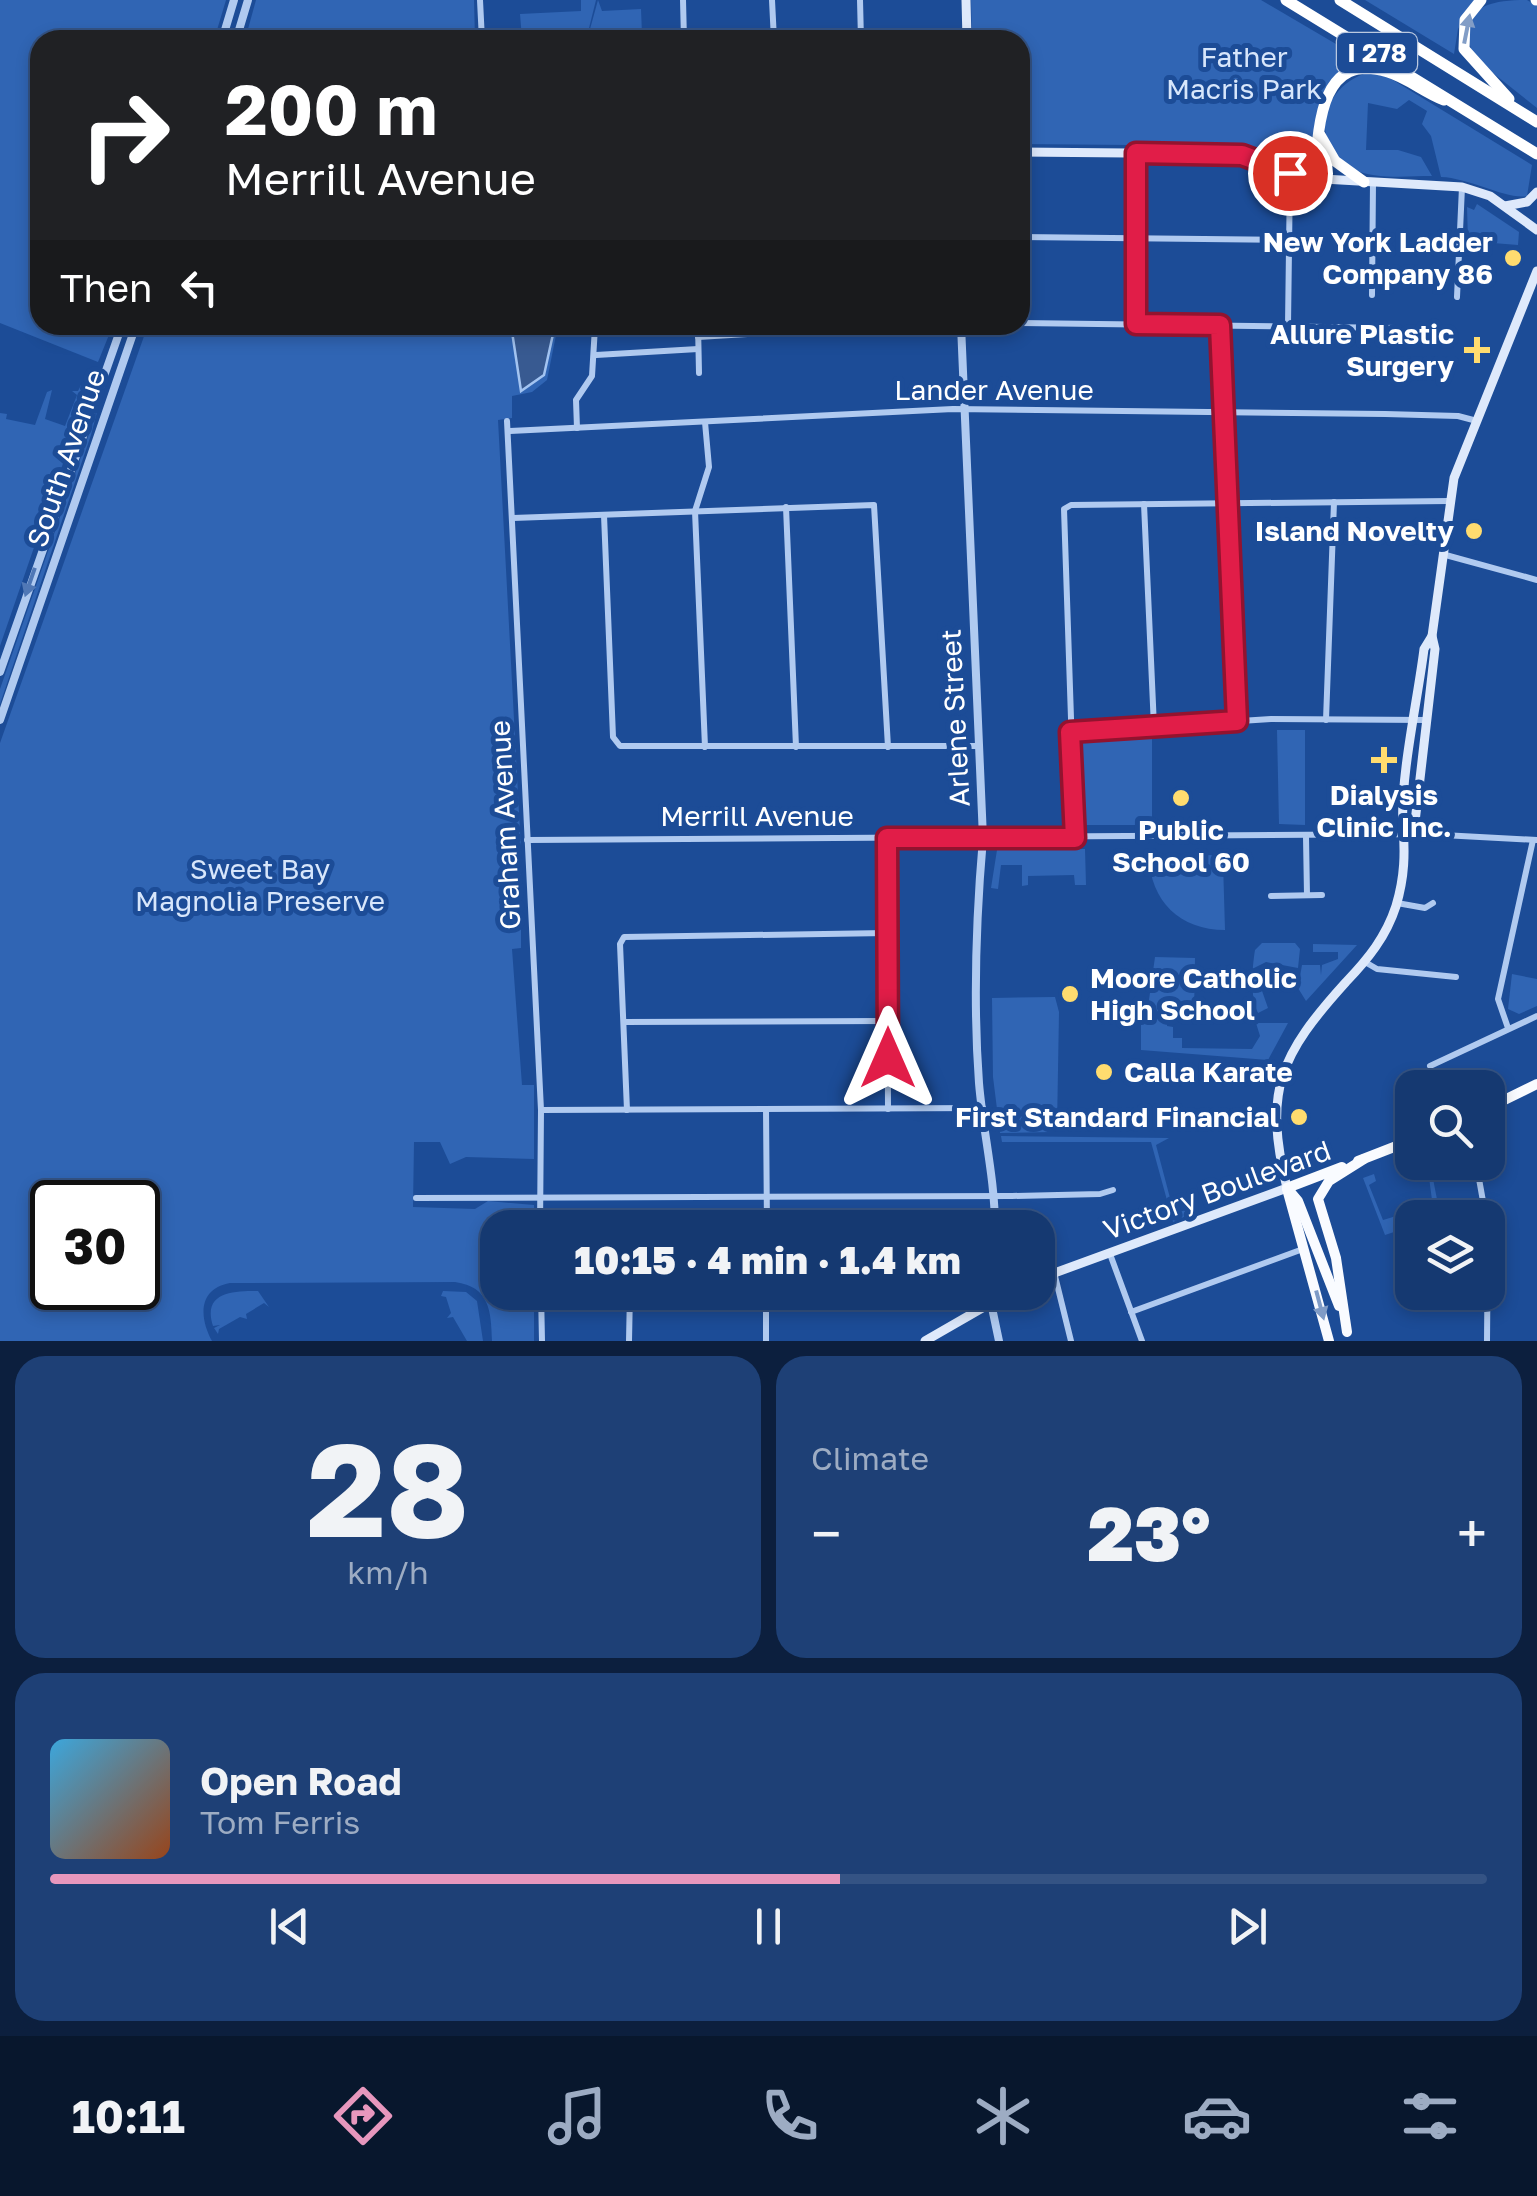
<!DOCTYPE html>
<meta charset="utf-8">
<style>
:root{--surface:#153971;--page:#1e4076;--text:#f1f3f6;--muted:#9dacc3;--line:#345384;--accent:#e797bd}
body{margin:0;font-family:"Golos Text",sans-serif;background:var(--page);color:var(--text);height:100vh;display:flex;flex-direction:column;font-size:38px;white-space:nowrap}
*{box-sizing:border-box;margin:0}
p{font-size:32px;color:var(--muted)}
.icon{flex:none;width:55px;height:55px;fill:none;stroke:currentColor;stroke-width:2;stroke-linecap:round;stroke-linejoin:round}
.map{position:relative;height:1341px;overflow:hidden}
.drawer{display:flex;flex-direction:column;gap:15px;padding:15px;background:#0c1f3e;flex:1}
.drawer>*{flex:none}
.hud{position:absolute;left:30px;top:30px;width:1000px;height:305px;border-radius:30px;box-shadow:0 5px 15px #0003,0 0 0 2px var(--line);background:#202124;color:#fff;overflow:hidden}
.fabs{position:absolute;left:1395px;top:1070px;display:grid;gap:20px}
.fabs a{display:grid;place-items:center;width:110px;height:110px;border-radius:20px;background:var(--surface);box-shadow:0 5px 15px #0003,0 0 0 2px var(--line);font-size:50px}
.speed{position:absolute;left:30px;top:1180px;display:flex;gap:20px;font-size:50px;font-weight:700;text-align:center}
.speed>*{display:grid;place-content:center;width:130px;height:130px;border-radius:50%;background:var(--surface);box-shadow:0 5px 15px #0003,0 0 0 2px var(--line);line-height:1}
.speed .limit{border:5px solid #111;border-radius:15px;background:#fff;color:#111}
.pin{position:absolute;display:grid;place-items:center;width:85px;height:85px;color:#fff;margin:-42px;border:5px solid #fff;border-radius:50%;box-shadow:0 2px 10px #0007}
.me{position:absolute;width:110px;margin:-55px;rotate:0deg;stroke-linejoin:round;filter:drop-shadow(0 0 8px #0008)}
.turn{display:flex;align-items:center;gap:35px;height:210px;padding:0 30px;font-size:45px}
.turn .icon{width:130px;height:130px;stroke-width:2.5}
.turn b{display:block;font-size:70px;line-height:85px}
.then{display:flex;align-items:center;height:95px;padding:0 30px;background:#0003;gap:20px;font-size:38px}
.big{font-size:75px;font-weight:800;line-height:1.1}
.drawer .tile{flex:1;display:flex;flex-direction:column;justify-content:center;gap:15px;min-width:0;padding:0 35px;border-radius:30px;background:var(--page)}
.drawer .dial{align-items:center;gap:0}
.dial b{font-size:130px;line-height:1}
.song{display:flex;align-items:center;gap:30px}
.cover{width:120px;height:120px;border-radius:15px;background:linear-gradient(135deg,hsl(200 70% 55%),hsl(20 70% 35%))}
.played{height:10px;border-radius:5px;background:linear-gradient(90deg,var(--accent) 55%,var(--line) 55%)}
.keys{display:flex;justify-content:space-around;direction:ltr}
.heat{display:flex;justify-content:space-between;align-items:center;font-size:55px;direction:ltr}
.drawer .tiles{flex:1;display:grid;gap:15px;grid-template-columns:1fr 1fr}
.tile:last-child{grid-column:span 2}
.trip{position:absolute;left:480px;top:1210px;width:575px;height:100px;border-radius:30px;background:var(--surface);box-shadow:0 5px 15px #0003,0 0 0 2px var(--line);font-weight:800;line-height:100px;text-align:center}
.dock{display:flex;height:160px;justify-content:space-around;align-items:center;background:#08172d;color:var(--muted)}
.dock .icon{width:70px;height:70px}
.dock .active{color:var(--accent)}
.dock b{font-size:45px;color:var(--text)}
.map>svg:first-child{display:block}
</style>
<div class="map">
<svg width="1537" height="1341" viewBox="0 0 1537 1341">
<rect width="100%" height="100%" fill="#1c4c97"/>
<g fill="#3065b4" fill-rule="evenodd">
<polygon points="0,0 226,0 214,40 40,40 40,325 113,325 98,362 0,323"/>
<polygon points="256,0 474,0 475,40 245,40"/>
<polygon points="581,0 596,0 586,40 581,35 522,39 520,14 581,11"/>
<polygon points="598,0 602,11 641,9 642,34 587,40"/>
<path d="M 971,0 L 1261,0 L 1370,64 C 1310,98 1318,99 1311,165 L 1304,169 L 1243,146 L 1020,144 L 1020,40 L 972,40 Z"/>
<polygon points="1365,0 1476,0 1458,29 1454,54"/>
<path d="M 1527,0 L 1537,6 L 1537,108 L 1474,58 C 1455,8 1486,0 1527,0 Z"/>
<path d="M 1367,73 L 1388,77 L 1532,165 L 1527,196 C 1507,200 1470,178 1441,177 L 1431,136 L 1422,124 L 1427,111 L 1409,100 L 1397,109 L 1368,103 L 1366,150 L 1398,150 L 1421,157 L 1432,176 C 1408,176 1375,180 1353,169 C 1307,144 1322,86 1367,73 Z"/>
<polygon points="1477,204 1519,232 1518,245 1468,241 1467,207 1474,210"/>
<path d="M 148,325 L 558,325 L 547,380 L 532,392 L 512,396 L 512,418 L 498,420 L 521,850 L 521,948 L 512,949 L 522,1085 L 534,1085 L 534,1159 L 466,1157 L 450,1164 L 440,1142 L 414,1142 L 413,1207 L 475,1209 L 488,1201 L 534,1205 L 535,1227 L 498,1228 L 498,1292 L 534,1293 L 534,1341 L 492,1341 C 491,1311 490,1287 455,1282 L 230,1283 C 198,1289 199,1317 212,1341 L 0,1341 L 0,743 ZM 52,1202 L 138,1202 L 138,1288 L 52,1288 Z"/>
<polygon points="81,385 89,388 0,646 0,413 7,414 6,419 35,425 47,392 52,390 45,419 65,426 77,395 72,391 78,391"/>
<polygon points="98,408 91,435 0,704 0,689"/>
<polygon points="1277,730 1305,730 1305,825 1279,824"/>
<polygon points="1152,737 1152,825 1084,825 1081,741"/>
<polygon points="997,850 1085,849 1086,885 1075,885 1074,875 1028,876 1028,885 1022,886 1022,865 1001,865 998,889 991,888"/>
<path d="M 1217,855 L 1223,862 L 1225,930 C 1180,930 1150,901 1149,856 Z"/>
<path d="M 1295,943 L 1300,949 L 1298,968 L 1266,962 L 1254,968 L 1268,1008 L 1258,1013 C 1250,998 1252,968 1255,950 L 1262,943 Z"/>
<polygon points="1313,944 1357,945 1306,1001 1298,988 1302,965 1320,965 1321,975 1322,965 1338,959 1338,952 1313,952"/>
<polygon points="1155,957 1195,958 1194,1015 1167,1015 1167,1026 1173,1027 1173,1038 1182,1038 1182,1048 1252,1049 1260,1036 1256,1023 1288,1023 1268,1060 1141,1050 1141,1007 1148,1007"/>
<polygon points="1512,974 1537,979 1537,1006 1519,1014 1508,1009"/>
<polygon points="1055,997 1059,1012 1057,1127 1052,1132 1000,1133 993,1077 992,998"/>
<polygon points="1001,1136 1169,1138 1156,1145 1174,1213 1187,1210 1188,1215 1173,1222 1151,1142 1002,1142"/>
<polygon points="1419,1163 1430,1163 1440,1215 1412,1218 1412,1226 1385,1235 1363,1178 1374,1174 1376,1181 1369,1185 1383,1220 1426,1207 1432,1200 1428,1170"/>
<path d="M 258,1291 L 269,1307 L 264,1303 L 246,1314 L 247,1319 L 240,1317 L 219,1329 L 218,1334 L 214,1328 L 220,1325 L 213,1326 C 202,1292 233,1291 258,1291 Z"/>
<polygon points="443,1291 466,1292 477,1301 483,1341 467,1341 453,1317 447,1318 451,1313 446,1297 441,1296"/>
</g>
<polygon fill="#385a91" stroke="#a3c4f1" stroke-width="2.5" points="511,325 555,325 544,375 521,391"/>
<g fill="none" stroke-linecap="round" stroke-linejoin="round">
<g stroke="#b0caf0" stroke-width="6">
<polyline points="480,0 482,40"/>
<polyline points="683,0 684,40"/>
<polyline points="772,0 774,40"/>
<polyline points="860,0 861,40"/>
<polyline points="1020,237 1289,240"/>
<polyline points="1372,295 1373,182"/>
<polyline points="1457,297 1462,187"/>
<polyline points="1020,323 1397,328"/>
<polyline points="1136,324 1136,153"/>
<polyline points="698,325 699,373"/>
<polyline points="1220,325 1237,721"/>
<polyline points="1288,325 1290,173"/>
<polyline points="698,337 896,325"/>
<polyline points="596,355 698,349"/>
<polyline points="507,421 541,1110 540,1228"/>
<polyline points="705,422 709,467 695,511 705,747"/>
<polyline points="577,428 576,400 592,376 595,327"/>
<polyline points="510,431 953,409 1385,414 1458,416 1477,421"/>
<polyline points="1144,504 1154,727"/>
<polyline points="786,507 796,747"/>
<polyline points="604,515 613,737 620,746 978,746"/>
<polyline points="513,518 874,505 888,747"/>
<polyline points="1442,554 1537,580"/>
<polyline points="1326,720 1334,502"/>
<polyline points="1070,732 1271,719 1427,720"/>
<polyline points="1306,837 1307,895"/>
<polyline points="887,838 888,1109"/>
<polyline points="1075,838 1064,509 1071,505 1449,501"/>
<polyline points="527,840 1424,834 1537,840"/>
<polyline points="1271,896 1322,895"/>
<polyline points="1397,903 1425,908 1433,903"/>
<polyline points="1365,962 1377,969 1456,977"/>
<polyline points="624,1022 888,1021"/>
<polyline points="1508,1028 1498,999 1533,840"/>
<polyline points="1430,1066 1537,1016"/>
<polyline points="766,1109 767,1228"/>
<polyline points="541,1110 983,1108"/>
<polyline points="627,1110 620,944 624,937 887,933"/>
<polyline points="1476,1162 1486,1218"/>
<polyline points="416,1198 1012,1196 1100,1194 1113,1190"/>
<polyline points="1110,1254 1142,1341"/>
<polyline points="1054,1272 1071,1341"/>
<polyline points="541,1292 542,1341"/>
<polyline points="1131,1312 1303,1249"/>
<polyline points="629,1341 630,1292"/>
<polyline points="766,1341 766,1292"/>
<polyline points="1487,1341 1488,1230"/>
</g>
<g stroke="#b0caf0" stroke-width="8">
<polyline points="222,40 234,0"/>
<polyline points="236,40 248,0"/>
<path d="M 961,325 L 983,838 C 976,919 973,1002 979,1083 C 983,1132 995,1178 995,1228"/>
<polyline points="0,672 122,325"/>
<polyline points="0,720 136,325"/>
<polyline points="993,1292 991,1303 999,1341"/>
</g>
<g stroke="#dee9fb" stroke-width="9">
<polyline points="966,0 967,40"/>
<polyline points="1020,152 1235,154 1306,178 1462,187 1490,196 1537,230"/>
<polyline points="1505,206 1527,202 1537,192"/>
<polyline points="1407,834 1415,822 1435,649 1432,636 1454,478 1537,271"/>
<path d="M 1038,1279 L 1287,1188 C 1263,1090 1280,1055 1346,982 C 1368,959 1386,937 1396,906 C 1405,876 1405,853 1403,824 C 1400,778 1418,698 1424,649 L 1432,636"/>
<polyline points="925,1341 1010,1292"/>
</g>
<g stroke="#f9fbff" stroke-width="10">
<polyline points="1488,1108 1537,1084"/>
<polyline points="1358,1161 1412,1140"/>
<polyline points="1287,1188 1298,1201 1339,1306"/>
<polyline points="1287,1188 1342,1167"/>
<polyline points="1287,1189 1329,1341"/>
<polyline points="1347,1332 1336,1258 1318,1199 1329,1181 1364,1159"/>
</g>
<g stroke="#fff" stroke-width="11">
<polyline points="1286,0 1537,154"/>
<polyline points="1340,0 1537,122"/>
<polyline points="1481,0 1465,20 1464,49 1509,99"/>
<polyline points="1536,0 1537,0"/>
<polyline points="1320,135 1335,161 1364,182"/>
<path d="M 1315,179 C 1318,135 1317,49 1388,72 C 1408,78 1425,93 1444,100"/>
</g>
</g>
<defs><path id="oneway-solid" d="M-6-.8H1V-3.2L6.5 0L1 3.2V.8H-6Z" transform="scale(2.5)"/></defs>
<use fill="#829dc6" href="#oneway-solid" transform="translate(1467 29) rotate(-79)"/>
<use fill="#5078b6" href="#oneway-solid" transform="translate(30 582) rotate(109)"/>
<use fill="#7f9bc6" href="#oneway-solid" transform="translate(1320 1305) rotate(75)"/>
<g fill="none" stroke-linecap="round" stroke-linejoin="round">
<defs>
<polyline id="route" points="888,1058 887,838 1075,838 1070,732 1237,721 1220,325 1136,324 1136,153 1242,155 1290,173"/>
</defs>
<use href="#route" stroke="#92132f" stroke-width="25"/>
<use href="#route" stroke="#e11d48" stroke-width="18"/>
</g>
<g fill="#ffdc6f" stroke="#1c4c97" stroke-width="4">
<circle cx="1513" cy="258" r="10"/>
<path d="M1472 335h10v10h10v10h-10v10h-10v-10h-10v-10h10z"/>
<circle cx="1474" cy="531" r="10"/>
<path d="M1379 745h10v10h10v10h-10v10h-10v-10h-10v-10h10z"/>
<circle cx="1181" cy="798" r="10"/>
<circle cx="1070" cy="994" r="10"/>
<circle cx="1104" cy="1072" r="10"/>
<circle cx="1299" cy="1117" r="10"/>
</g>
<g text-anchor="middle" stroke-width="10" stroke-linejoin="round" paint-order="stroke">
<rect fill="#1c4c97" stroke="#bbc9e0" stroke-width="2.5" x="1337" y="33" width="80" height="40" rx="8"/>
<g font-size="25" font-weight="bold" fill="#fff">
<text x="1377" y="62">I 278</text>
</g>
<g font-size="28" fill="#d7e6fb" stroke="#1c4c97">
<text x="1244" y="67">Father<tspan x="1244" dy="32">Macris Park</tspan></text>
<text x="260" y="879">Sweet Bay<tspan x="260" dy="32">Magnolia Preserve</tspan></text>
</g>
<g font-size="28" font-weight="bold" fill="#fff" stroke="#1c4c97" text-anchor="end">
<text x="1493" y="252">New York Ladder<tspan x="1493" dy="32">Company 86</tspan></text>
<text x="1454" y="344">Allure Plastic<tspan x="1454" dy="32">Surgery</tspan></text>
<text x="1454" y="541">Island Novelty</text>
<text x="1384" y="805" text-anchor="middle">Dialysis<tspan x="1384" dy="32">Clinic Inc.</tspan></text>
<text x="1181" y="840" text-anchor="middle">Public<tspan x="1181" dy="32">School 60</tspan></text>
<text x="1090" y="988" text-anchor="start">Moore Catholic<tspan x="1090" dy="32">High School</tspan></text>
<text x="1124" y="1082" text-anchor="start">Calla Karate</text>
<text x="1279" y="1127">First Standard Financial</text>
</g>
<g font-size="28" fill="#fff" stroke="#1c4c97">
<text x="994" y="400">Lander Avenue</text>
<text transform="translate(66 458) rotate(-71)" y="10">South Avenue</text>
<text transform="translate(955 718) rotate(-93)" y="10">Arlene Street</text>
<text x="757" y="826">Merrill Avenue</text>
<text transform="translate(505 825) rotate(-93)" y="10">Graham Avenue</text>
<text transform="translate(1217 1190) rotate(-20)" y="10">Victory Boulevard</text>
</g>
</g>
</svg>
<div class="fabs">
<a><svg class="icon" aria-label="search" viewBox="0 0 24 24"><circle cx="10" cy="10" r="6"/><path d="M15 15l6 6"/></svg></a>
<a><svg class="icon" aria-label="layers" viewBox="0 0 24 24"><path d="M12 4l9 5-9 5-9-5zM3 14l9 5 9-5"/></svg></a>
</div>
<div class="speed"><div class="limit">30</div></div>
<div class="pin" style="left:1290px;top:173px;background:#d93025"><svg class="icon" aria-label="arrive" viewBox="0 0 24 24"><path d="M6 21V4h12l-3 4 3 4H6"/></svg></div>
<svg class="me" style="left:888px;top:1058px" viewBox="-20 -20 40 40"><path d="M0-17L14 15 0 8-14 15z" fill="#e11d48" stroke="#fff" stroke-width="4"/></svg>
<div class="trip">10:15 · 4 min · 1.4 km</div>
<div class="hud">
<div class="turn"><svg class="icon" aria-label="right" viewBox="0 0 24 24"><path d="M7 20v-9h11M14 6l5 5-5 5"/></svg><div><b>200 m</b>Merrill Avenue</div></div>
<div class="then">Then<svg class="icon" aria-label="left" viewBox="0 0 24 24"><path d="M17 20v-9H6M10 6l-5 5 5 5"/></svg></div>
</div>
</div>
<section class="drawer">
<div class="tiles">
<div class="tile dial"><b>28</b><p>km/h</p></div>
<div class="tile"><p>Climate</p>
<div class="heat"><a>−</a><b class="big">23°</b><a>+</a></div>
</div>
<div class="tile">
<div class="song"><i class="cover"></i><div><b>Open Road</b><p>Tom Ferris</p></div></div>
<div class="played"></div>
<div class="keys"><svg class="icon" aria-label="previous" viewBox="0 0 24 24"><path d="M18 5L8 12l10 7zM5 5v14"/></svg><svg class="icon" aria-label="pause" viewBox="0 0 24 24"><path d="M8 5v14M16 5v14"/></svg><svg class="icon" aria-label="next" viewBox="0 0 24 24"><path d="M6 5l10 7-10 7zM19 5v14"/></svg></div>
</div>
</div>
</section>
<nav class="dock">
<b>10:11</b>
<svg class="icon active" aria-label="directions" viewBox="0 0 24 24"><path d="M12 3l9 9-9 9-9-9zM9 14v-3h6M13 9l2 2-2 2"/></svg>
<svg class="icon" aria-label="music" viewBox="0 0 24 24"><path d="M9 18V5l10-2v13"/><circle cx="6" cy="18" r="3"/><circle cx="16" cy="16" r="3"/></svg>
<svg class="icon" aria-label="phone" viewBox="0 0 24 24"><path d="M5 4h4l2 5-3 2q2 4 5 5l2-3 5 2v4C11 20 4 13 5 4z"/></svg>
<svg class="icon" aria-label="climate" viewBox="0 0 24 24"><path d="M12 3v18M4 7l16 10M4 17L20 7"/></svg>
<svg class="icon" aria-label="car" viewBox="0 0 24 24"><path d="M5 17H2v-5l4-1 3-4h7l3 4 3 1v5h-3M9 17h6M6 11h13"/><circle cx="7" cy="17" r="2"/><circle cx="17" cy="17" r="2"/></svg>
<svg class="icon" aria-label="filters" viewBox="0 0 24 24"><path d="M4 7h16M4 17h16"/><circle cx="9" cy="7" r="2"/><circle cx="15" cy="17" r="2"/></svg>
</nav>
